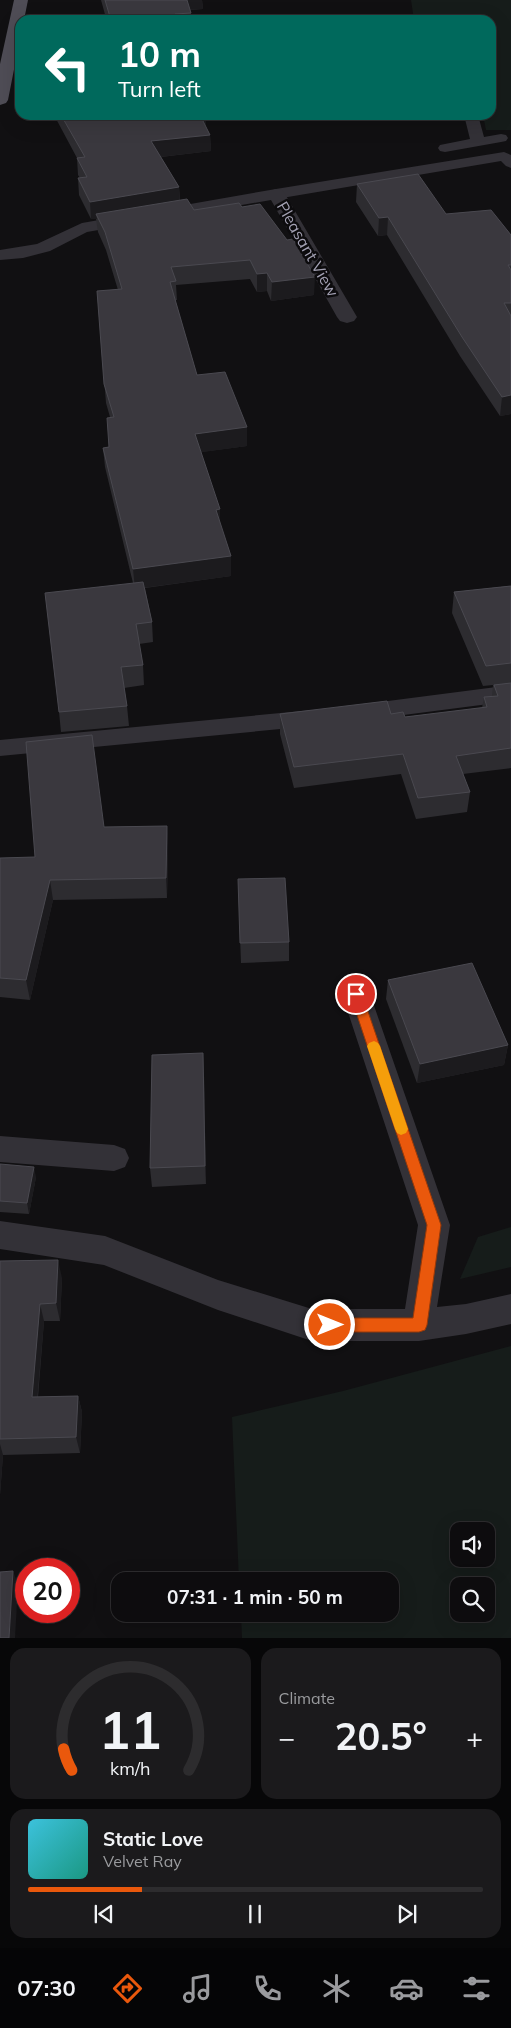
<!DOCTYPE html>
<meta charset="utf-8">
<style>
:root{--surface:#0d0c0e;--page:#1b1a1c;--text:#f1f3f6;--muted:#9a9b9e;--line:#2d2c2e;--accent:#ea580c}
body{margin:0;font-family:Mulish,sans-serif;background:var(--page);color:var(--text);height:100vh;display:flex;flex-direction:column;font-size:19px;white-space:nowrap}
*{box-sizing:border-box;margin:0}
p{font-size:16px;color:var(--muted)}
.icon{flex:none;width:28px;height:28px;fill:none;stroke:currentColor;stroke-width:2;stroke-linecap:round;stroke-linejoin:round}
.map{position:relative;height:1638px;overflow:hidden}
.panel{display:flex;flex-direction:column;gap:10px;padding:10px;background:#070708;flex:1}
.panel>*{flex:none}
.hud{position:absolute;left:15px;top:15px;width:481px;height:105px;border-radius:15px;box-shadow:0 5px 20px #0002,0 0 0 1px var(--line);background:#00695c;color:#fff;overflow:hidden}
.buttons{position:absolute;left:450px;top:1522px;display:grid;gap:10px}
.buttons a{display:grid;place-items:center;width:45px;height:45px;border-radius:10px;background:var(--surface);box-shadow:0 5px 20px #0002,0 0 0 1px var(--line);font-size:25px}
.speed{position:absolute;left:15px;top:1558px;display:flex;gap:10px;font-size:25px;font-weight:700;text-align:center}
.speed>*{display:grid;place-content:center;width:65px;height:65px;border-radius:50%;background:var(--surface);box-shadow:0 5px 20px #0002,0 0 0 1px var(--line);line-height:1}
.speed .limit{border:8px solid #d22;background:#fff;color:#111}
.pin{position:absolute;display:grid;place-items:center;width:42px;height:42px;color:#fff;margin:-21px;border:2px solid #fff;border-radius:50%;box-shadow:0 1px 5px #0007}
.me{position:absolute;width:55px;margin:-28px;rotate:90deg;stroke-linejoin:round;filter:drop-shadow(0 0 4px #0008)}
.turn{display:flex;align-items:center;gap:18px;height:105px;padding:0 20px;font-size:22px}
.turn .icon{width:65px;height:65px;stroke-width:2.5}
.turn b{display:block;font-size:35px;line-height:42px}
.big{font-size:38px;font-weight:700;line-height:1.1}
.panel .widget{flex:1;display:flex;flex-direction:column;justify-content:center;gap:8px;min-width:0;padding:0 18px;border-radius:15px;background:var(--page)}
.panel .dial{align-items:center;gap:0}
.dial svg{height:130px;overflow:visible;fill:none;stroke:var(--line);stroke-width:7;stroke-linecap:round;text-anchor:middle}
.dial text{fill:var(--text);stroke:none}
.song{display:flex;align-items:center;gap:15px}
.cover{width:60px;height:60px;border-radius:8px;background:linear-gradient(135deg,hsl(190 70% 55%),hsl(170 70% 35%))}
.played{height:5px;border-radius:2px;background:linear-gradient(90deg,var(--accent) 25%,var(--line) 25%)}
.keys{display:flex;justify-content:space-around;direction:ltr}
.heat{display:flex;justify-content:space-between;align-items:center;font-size:28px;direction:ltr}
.panel .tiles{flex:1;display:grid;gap:10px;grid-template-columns:1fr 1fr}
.widget:last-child{grid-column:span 2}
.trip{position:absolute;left:111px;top:1572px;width:288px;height:50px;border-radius:15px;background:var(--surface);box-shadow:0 5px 20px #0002,0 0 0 1px var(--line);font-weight:700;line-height:50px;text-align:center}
.menu{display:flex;height:80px;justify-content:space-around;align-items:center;background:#050506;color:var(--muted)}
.menu .icon{width:35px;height:35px}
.menu .on{color:var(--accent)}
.menu b{font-size:22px;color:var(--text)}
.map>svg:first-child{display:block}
</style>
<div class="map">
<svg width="511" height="1638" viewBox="0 0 511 1638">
<rect width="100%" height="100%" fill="#111012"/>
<g fill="#161c1a" fill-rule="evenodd">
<polygon points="411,0 511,0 511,130 486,130 483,115 491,115 491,20 414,20"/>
<polygon points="511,1227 511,1267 460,1279 478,1237"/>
<path d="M 511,1346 L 511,1638 L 242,1638 L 241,1614 L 390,1614 L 390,1581 L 239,1581 L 232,1417 L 343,1391 ZM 459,1531 L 486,1531 L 486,1559 L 459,1559 ZM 459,1586 L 486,1586 L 486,1614 L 459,1614 Z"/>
</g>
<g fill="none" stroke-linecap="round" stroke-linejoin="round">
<g fill="#333137" fill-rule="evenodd">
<polygon points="464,115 478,115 484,137 501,134 506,135 508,138 506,141 501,142 445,152 440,151 438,148 440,145 470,139"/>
<polygon points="504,152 511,155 511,168 506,166 501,161 276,199 270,197 268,194 270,191 276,189"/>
<polygon points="511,685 511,701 357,721 349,719 345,713 349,707 357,705"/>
<polygon points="312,710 320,712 324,718 320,724 312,726 0,756 0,740"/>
<polygon points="356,983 366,986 370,994 450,1225 437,1307 466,1304 511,1294 511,1324 466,1334 419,1341 312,1341 218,1310 104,1265 0,1249 0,1221 105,1236 218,1280 312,1309 405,1309 418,1225 342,994 346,986"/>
<polygon points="0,1136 114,1145 125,1149 129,1158 125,1167 114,1171 0,1162"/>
</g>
<polygon fill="#333137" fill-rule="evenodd" points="276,189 282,190 285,194 357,317 354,321 347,323 340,321 337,317 271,200 87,232 50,251 23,258 0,260 0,250 37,244 82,223"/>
<polygon fill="#4f4d56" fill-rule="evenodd" points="14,0 28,0 24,20 20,20 20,39 8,100 6,103 0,105 0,64"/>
</g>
<g fill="#2d2c30">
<polygon points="101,0 202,0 203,9 190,10 191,13 192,20 87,20 106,18"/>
<polygon points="54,115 206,115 206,127 210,135 211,151 161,157 179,187 180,200 314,295 271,301 267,291 257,292 250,279 176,285 177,300 175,300 197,375 247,446 201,452 220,522 231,576 145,588 152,622 153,642 139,644 143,665 144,685 124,688 127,706 129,726 61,732 59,712 133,583 105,467 103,448 109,447 110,417 106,403 97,291 118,290 106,250 98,232 96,219 91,219 79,195 78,178 80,178 78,175 77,158"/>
<polygon points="357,184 446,214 511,235 511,414 500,416 460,356 387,235 378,236 356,202"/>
<polygon points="511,586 511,768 463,774 470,792 467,812 416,819 401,774 294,788 280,734 280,714 391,714 405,717 482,708 484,697 492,696 493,685 483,686 452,613 454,592"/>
<polygon points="167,826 168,846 167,898 53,900 30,1000 0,997 0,858 35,857 104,827"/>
<polygon points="238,879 289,942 289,961 241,963"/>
<polygon points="388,980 508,1045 504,1065 417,1083 386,999"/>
<polygon points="204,1072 206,1184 152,1187 150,1168"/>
<polygon points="0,1164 36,1177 29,1214 0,1212"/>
<polygon points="0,1261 62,1278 60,1321 44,1321 38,1397 78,1396 82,1412 80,1453 3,1455 0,1495"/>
</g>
<g fill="#1c1b1e">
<polygon points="185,0 202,0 203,9 185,10"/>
<polygon points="198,115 206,115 206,128"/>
<polygon points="210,135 211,151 151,158 151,141"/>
<polygon points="179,187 180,204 96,214 97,219 91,219 90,202"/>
<polygon points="388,217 387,235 378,236 379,218"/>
<polygon points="267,273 267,291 257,292 257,274"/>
<polygon points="315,277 314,295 271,301 272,282"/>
<polygon points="511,395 511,414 500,416 502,397"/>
<polygon points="247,427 247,446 196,453 195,434"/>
<polygon points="220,509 220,529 216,510"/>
<polygon points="231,556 231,576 135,589 133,569"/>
<polygon points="167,826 168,846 167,898 166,878"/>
<polygon points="50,880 53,900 30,1000 26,980"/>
<polygon points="508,1045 504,1065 417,1083 420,1064"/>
<polygon points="203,1053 204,1072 206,1184 205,1166"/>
<polygon points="34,1167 36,1177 29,1214 27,1203"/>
<polygon points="58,1260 62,1278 60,1321 56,1303"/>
<polygon points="40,1304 44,1321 36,1413 32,1397"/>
<polygon points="78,1396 82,1412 80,1453 76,1437"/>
<polygon points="0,1444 3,1455 0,1495"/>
<polygon points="13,1571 18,1585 15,1638 9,1638"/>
</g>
<g fill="#3a383e" stroke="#4a4950">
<polygon points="105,0 187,0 191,13 175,14 177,20 87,20 87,19 110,17"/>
<polygon points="61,115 200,115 210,135 151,141 179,187 90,202 78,178 87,177 77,158 85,157"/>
<polygon points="418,174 446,214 491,210 511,235 511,265 508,265 511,270 511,303 504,303 511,316 511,395 502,397 462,337 388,217 379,218 357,184"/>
<polygon points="187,199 194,210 239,203 242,207 260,204 287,240 293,239 315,277 272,282 267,273 257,274 250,260 171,267 176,281 170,282 197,375 225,372 247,427 195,434 220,509 216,510 231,556 133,569 103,448 109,447 107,418 114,417 104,384 97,291 122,289 105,232 96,214"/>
<polygon points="143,582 152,622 136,624 143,665 121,667 127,706 59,712 45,593"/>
<polygon points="511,586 511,663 486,666 454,592"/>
<polygon points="511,683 511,748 456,756 470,792 418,798 403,754 294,767 280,714 387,701 391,714 403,712 405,717 487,707 484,697 498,696 494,685"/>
<polygon points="92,735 104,827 167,826 166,878 50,880 26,980 0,978 0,858 35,857 26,742"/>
<polygon points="285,878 289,942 240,943 238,879"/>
<polygon points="472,963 508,1045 420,1064 388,980"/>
<polygon points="203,1053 205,1166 150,1168 152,1055"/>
<polygon points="0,1164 34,1167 27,1203 0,1201"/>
<polygon points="58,1260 56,1303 40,1304 32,1397 78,1396 76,1437 0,1439 0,1261"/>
<polygon points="13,1571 9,1638 0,1638 0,1572"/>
</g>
<polygon fill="#ea580c" stroke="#983908" points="356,989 361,991 362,994 441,1225 427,1325 425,1330 419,1332 330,1332 325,1330 322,1325 325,1320 330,1318 413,1318 427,1225 350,994 352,991"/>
<polygon fill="#f59e0b" points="374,1041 378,1043 380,1046 408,1129 406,1133 401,1135 397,1133 395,1129 367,1046 369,1043"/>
<g text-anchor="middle" stroke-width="5" stroke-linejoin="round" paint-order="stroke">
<g font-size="16" fill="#a3a1b3" stroke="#0c0b0d">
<text transform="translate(308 249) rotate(60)" y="6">Pleasant View</text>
</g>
</g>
</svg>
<div class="buttons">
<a><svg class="icon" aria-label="sound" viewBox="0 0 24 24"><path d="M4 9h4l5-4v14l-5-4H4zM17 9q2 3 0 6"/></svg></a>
<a><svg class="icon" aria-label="search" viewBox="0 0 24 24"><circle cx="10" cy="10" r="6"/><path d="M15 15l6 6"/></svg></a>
</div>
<div class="speed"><div class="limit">20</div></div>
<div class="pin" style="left:356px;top:994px;background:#d93025"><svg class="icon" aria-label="arrive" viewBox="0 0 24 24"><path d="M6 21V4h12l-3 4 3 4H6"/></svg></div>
<svg class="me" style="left:330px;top:1325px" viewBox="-20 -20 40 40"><circle r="17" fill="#ea580c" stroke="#fff" stroke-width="3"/><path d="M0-11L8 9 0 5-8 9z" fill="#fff"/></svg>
<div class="trip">07:31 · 1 min · 50 m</div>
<div class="hud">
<div class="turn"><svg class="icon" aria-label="left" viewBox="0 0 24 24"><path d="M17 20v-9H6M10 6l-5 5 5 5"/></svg><div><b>10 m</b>Turn left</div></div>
</div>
</div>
<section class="panel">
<div class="tiles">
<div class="widget dial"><svg viewBox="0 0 100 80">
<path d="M14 69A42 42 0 1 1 86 69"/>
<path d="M14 69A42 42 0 0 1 9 56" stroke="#ea580c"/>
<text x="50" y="56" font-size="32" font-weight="700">11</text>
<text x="50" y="72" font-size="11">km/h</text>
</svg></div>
<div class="widget"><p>Climate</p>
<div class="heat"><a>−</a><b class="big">20.5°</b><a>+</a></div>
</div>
<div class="widget">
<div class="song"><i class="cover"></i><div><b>Static Love</b><p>Velvet Ray</p></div></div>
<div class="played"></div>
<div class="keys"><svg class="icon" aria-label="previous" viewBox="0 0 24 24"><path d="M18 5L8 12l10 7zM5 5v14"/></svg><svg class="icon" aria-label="pause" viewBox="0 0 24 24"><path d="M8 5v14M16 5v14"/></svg><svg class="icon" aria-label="next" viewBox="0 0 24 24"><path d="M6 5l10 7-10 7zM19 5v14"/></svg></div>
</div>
</div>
</section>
<nav class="menu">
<b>07:30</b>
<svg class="icon on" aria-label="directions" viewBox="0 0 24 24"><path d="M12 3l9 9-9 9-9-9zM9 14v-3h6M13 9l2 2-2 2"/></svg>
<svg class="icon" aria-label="music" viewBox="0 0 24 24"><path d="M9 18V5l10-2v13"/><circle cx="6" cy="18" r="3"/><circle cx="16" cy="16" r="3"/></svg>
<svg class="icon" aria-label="phone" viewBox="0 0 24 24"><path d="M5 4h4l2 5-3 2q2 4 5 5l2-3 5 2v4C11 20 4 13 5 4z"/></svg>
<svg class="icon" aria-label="climate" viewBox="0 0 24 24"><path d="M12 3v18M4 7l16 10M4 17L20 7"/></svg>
<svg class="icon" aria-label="car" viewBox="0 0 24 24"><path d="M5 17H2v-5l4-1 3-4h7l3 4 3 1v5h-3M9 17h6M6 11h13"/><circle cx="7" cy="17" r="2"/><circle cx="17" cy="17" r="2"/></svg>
<svg class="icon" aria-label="filters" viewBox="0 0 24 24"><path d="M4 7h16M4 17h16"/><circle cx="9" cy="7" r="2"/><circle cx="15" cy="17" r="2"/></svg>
</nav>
